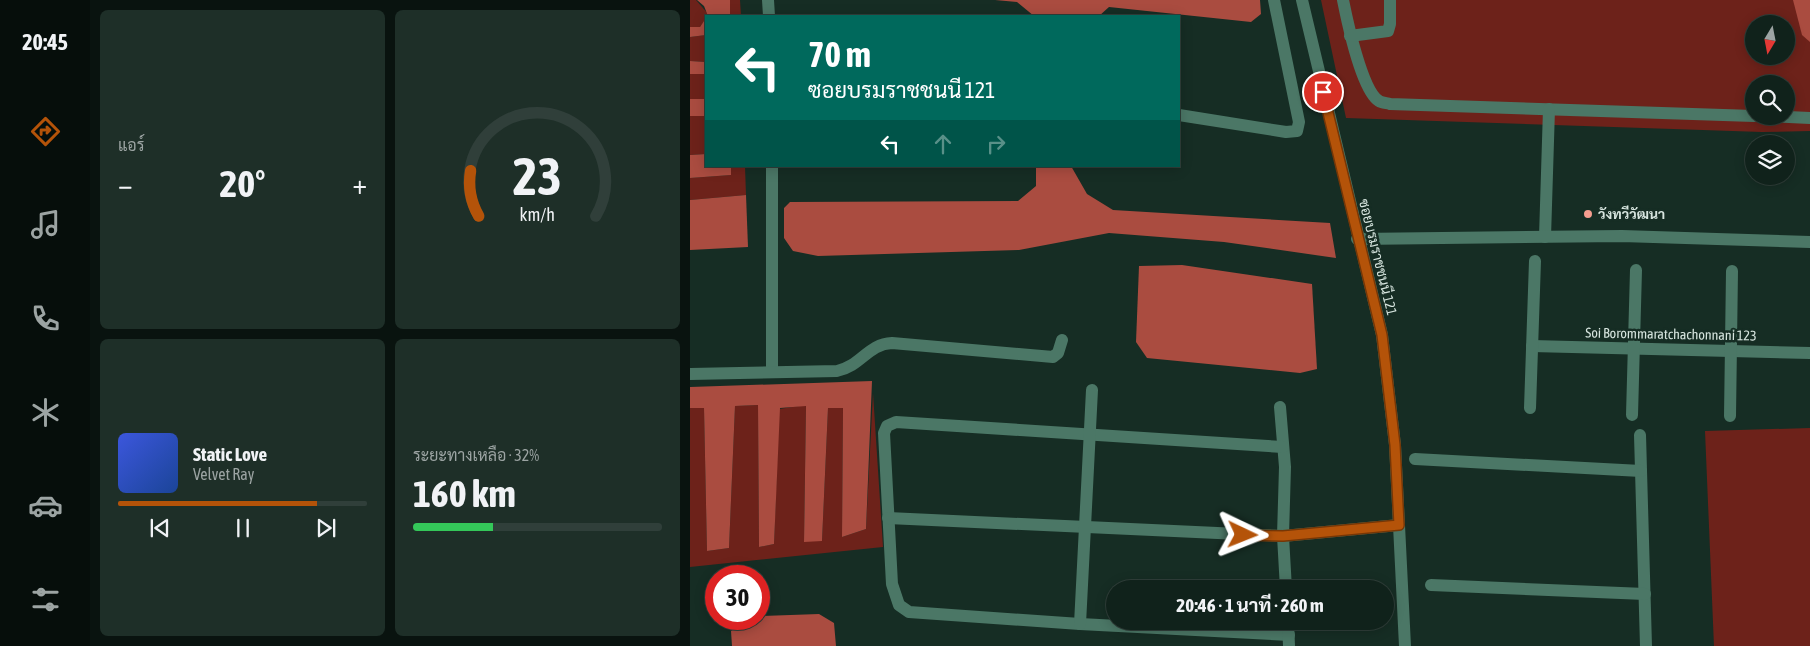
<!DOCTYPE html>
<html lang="th">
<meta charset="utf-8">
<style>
:root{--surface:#10221b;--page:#1e2f28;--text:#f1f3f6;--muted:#9ca4a3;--line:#303f3a;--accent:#b45309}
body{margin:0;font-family:"Asap Condensed",Sarabun,sans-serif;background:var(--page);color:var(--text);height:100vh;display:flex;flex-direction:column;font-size:19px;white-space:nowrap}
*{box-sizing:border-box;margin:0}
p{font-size:16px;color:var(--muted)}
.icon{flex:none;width:28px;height:28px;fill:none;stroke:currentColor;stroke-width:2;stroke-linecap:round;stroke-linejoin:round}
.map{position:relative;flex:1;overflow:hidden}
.drawer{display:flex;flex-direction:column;gap:10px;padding:10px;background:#09130f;width:600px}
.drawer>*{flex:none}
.top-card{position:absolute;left:15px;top:15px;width:475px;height:152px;border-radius:0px;box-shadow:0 2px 12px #0003,0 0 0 1px var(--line);background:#00695c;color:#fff;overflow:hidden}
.needle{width:32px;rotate:190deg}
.controls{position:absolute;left:1055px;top:15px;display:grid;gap:10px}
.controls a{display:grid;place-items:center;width:50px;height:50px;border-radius:50%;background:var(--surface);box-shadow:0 2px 12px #0003,0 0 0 1px var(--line);font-size:25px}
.speed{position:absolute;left:15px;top:565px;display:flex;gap:10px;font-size:25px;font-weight:700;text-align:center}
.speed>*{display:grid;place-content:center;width:65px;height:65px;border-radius:50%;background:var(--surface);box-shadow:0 2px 12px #0003,0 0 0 1px var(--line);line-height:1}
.speed .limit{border:8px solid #d22;background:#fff;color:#111}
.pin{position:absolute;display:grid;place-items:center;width:42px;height:42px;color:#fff;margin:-21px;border:2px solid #fff;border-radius:50%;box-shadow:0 1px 5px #0007}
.me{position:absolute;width:55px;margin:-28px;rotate:92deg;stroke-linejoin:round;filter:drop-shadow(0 0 4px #0008)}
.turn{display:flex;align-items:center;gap:18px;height:105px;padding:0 20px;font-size:22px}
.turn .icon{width:65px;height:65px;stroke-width:2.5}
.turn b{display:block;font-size:35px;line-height:42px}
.lanes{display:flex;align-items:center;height:48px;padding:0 20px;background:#0003;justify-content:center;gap:25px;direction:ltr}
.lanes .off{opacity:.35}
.big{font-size:38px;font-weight:700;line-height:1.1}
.drawer .tile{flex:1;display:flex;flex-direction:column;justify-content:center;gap:8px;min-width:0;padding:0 18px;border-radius:8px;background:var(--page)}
.drawer .dial{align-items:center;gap:0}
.dial svg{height:130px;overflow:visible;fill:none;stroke:var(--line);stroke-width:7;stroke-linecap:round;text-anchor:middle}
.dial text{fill:var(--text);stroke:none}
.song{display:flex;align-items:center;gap:15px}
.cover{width:60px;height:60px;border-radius:8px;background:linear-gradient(135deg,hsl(230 70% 55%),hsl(220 70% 35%))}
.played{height:5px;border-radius:2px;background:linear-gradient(90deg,var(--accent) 80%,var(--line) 80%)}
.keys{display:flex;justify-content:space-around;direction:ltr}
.heat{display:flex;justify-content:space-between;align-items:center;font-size:28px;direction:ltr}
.charge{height:8px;border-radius:4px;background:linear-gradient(90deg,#34c759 32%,var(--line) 0)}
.drawer .tiles{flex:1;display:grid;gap:10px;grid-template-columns:repeat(2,1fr)}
.trip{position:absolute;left:416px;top:580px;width:288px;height:50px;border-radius:25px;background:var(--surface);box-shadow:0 2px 12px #0003,0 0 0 1px var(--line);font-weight:700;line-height:50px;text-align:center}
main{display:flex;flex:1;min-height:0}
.tabs{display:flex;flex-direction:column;width:90px;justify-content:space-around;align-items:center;background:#060e0b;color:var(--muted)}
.tabs .icon{width:35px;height:35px}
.tabs .current{color:var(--accent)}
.tabs b{font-size:22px;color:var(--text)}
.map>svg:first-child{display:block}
</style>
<main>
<nav class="tabs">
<b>20:45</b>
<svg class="icon current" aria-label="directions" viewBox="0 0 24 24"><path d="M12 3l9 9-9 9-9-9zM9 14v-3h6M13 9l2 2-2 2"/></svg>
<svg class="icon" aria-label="music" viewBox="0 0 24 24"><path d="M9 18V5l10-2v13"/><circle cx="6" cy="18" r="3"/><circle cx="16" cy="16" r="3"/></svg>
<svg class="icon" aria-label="phone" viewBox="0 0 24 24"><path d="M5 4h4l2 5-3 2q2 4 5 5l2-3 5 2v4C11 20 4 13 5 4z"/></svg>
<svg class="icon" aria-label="climate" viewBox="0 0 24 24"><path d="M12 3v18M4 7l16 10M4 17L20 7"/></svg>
<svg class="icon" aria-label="car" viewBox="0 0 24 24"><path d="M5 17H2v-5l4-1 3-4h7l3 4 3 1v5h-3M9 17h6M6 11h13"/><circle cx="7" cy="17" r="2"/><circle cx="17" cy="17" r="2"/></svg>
<svg class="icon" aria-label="filters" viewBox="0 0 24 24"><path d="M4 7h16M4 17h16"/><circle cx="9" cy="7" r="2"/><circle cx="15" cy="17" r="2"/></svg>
</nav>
<section class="drawer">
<div class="tiles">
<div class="tile"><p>แอร์</p>
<div class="heat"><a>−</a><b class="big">20°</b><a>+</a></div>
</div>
<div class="tile dial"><svg viewBox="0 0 100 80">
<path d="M14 69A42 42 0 1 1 86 69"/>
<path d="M14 69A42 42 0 0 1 9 41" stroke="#b45309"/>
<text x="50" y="56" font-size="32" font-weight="700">23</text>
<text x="50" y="72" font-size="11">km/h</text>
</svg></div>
<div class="tile">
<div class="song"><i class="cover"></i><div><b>Static Love</b><p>Velvet Ray</p></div></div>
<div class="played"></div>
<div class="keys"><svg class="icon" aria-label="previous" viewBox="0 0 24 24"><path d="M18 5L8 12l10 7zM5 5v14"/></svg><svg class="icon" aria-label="pause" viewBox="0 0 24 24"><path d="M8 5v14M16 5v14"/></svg><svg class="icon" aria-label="next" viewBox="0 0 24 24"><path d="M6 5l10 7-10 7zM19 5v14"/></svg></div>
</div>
<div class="tile"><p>ระยะทางเหลือ · 32%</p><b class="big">160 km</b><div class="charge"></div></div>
</div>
</section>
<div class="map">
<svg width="1120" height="646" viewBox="0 0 1120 646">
<rect width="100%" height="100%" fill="#162d24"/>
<g fill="#6d221a" fill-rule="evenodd">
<polygon points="0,0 6,0 19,15 10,27 0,27"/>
<polygon points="40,0 50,0 51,16 40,16"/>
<path d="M 631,0 L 1120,0 L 1120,131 L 1072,132 L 656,118 ZM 1064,24 L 1096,24 L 1096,56 L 1064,56 ZM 1064,84 L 1096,84 L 1096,116 L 1064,116 Z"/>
<polygon points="16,35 16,62 0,61 0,37"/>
<rect x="0" y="74" width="16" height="25"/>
<polygon points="0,116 16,116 16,154 0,155"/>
<polygon points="41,166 55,166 56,195 0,200 0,178 41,175"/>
<polygon points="183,393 193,547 0,567 0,408 14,408 17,551 39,548 45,406 68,405 69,547 84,544 89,409 116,405 114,541 132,541 138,408 153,407 152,537 176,529"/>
<polygon points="1120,428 1120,646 1024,646 1015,431"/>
</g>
<g fill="#aa4c40">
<polygon points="7,0 40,0 40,16 18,16 14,6"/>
<polygon points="305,0 570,0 571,14 561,22 419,7 409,16 344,16 327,2"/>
<polygon points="1103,0 1120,0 1120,42 1112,35"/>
<polygon points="16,18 16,35 0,37 0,27 10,27"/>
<polygon points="0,61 16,62 16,74 0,74"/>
<rect x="0" y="99" width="16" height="17"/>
<polygon points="16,154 16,166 41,166 41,175 0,178 0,155"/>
<polygon points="346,166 381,166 397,194 423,210 640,223 646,258 534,242 419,233 329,250 128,256 103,251 94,238 94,208 100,202 328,201 346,186"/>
<polygon points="56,195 58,247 0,250 0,200"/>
<polygon points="492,265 622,284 627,369 610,373 457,358 446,342 449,266"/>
<polygon points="182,381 176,529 152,537 153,408 138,408 132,541 114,542 116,406 90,408 84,544 69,547 68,405 45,406 39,548 17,551 14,408 0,408 0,387"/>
<polygon points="129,614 144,623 146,646 42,646 41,631 59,619 69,619 69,616"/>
</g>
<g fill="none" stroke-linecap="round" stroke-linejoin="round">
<g stroke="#4b7766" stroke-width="12">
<polyline points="78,0 79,16"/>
<polyline points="612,0 692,335 705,445 715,646"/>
<path d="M 653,0 C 657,20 672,91 689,101 C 692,103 697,103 700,104 L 1064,116"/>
<polyline points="660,36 698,31 700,24 700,0"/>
<polyline points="489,115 596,132 607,131 609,122 584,0"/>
<polyline points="1074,116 1120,118"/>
<polyline points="82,166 82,372"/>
<polyline points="855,237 859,109"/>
<polyline points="667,239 932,236 1120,242"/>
<polyline points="842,346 1120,353"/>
<path d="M 0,374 L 147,371 C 171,366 178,344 202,343 L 363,357 L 368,353 L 372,340"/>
<polyline points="590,407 595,467 593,536 596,589"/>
<polyline points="840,408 845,261"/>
<polyline points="942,415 946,270"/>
<polyline points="1040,416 1042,271"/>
<polyline points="950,435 956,646"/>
<polyline points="593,447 206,422 197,426 194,433 202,584 209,605 219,612 390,624 599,635"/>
<polyline points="725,459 951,471"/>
<polyline points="198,518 593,536 709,525"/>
<polyline points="741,585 955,594"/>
<polyline points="598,621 599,646"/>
<polyline points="390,624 402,390"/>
</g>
</g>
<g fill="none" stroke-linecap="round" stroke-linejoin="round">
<defs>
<polyline id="route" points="553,535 593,536 709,525 705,445 692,335 633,92"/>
</defs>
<use href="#route" stroke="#753606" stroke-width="12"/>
<use href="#route" stroke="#b45309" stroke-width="9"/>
</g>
<circle fill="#f59d8f" stroke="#162d24" stroke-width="2" cx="898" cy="214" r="5"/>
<g text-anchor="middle" stroke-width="5" stroke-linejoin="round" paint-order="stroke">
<g font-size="14" font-weight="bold" fill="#d7e5df" stroke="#162d24" text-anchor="start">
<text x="908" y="219">วังทวีวัฒนา</text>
</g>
<g font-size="14" fill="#d7e5df" stroke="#162d24">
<text transform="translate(688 257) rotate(76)" y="5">ซอยบรมราชชนนี 121</text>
<text transform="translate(981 334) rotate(1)" y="5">Soi Borommaratchachonnani 123</text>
</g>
</g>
</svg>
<div class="controls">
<a><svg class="needle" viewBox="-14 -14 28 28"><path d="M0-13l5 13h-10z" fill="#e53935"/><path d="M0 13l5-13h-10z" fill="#9ca4a3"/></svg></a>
<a><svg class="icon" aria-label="search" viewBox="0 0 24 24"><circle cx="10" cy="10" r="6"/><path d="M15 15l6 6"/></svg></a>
<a><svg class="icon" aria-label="layers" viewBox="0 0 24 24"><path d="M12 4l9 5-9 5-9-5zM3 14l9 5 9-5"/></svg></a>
</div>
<div class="speed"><div class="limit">30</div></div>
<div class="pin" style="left:633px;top:92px;background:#d93025"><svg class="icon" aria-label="arrive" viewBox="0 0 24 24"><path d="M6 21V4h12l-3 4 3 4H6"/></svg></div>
<svg class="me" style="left:553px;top:535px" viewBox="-20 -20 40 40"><path d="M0-17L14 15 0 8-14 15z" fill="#b45309" stroke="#fff" stroke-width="4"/></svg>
<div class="trip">20:46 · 1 นาที · 260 m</div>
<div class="top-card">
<div class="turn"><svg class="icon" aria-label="left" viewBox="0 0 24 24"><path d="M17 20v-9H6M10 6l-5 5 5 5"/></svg><div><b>70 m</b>ซอยบรมราชชนนี 121</div></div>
<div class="lanes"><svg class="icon" aria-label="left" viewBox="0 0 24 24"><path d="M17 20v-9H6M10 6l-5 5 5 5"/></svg><svg class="icon off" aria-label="ahead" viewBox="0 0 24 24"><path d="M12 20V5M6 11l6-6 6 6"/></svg><svg class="icon off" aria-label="right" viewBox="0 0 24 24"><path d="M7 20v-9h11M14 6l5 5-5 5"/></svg></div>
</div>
</div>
</main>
